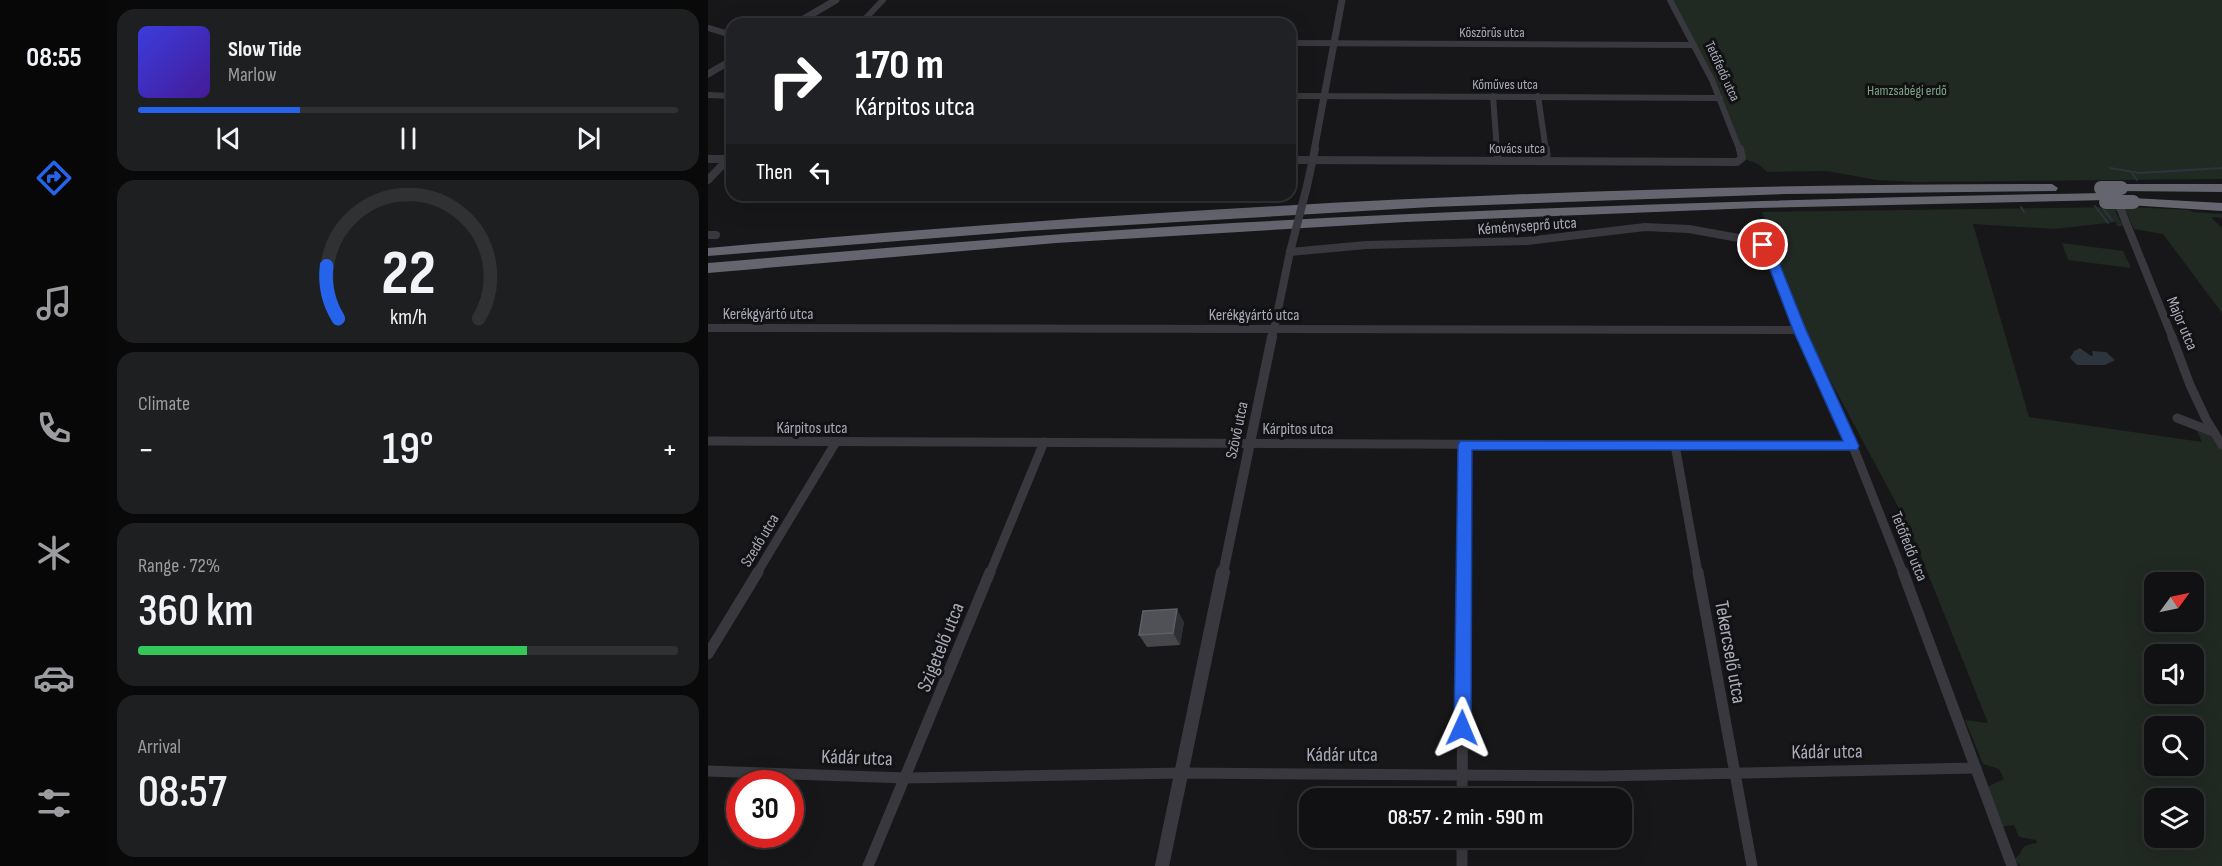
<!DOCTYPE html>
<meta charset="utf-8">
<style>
:root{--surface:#111113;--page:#1e1f21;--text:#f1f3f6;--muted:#9c9da0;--line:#303133;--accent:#2563eb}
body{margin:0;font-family:"Sofia Sans Condensed",sans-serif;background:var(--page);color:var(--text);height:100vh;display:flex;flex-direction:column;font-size:22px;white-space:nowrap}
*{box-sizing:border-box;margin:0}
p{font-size:20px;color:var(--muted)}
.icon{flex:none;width:33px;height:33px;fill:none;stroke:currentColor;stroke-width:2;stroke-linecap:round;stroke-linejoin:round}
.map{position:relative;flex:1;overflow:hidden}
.panel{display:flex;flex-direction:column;gap:9px;padding:9px;background:#09090a;width:600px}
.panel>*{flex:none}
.guide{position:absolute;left:18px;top:18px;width:570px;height:183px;border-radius:18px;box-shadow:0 6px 24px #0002,0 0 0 2px var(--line);background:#202124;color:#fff;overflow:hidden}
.needle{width:39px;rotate:57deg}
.buttons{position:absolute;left:1436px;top:572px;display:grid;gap:12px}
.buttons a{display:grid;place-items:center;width:60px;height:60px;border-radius:12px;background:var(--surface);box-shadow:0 6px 24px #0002,0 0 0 2px var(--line);font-size:30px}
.speed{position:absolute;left:18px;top:770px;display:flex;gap:12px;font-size:30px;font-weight:700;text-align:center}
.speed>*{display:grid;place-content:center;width:78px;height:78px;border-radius:50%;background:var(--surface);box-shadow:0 6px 24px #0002,0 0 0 2px var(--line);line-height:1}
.speed .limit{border:9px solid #d22;background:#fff;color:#111}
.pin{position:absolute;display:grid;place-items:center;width:51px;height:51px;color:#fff;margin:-26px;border:3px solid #fff;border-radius:50%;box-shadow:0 2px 6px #0007}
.me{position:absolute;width:66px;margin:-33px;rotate:1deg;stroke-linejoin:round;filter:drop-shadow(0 0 4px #0008)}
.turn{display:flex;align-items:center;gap:21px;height:126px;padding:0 30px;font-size:27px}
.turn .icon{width:78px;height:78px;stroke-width:2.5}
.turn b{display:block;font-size:42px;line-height:51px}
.then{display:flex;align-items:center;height:57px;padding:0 30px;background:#0003;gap:12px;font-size:22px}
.big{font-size:45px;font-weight:600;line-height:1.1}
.panel .card{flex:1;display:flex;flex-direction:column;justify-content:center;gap:9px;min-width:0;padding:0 21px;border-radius:18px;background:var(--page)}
.panel .dial{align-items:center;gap:0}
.dial svg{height:156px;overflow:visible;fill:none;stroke:var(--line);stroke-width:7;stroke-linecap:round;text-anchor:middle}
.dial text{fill:var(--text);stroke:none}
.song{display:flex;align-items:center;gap:18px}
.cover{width:72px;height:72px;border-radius:9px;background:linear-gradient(135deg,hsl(240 70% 55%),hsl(260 70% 35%))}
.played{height:6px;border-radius:3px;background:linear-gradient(90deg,var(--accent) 30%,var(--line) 30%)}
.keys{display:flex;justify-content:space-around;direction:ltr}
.heat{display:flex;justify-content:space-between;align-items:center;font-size:33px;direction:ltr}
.charge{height:9px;border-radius:4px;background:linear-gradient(90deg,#34c759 72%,var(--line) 0)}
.trip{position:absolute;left:591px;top:788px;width:333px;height:60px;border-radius:18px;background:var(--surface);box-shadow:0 6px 24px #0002,0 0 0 2px var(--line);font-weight:600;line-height:60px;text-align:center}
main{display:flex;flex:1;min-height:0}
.dock{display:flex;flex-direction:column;width:108px;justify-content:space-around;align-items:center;background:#070708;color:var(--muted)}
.dock .icon{width:42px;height:42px}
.dock .on{color:var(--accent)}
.dock b{font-size:27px;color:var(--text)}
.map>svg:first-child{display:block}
</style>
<main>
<nav class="dock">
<b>08:55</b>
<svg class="icon on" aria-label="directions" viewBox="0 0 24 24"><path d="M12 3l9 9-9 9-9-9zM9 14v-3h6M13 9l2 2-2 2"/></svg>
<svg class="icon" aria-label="music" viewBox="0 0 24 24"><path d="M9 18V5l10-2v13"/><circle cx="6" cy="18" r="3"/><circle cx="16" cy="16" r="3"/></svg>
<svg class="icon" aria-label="phone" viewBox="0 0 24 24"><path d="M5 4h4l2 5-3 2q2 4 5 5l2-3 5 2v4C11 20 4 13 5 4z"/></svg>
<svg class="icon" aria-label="climate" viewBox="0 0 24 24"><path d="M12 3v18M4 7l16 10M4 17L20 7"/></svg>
<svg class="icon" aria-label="car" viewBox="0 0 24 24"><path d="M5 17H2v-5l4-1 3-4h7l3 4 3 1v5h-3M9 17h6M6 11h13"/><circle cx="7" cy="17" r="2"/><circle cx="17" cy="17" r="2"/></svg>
<svg class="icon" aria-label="filters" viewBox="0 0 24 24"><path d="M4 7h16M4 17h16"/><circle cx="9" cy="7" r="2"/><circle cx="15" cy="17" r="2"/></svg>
</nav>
<section class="panel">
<div class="card">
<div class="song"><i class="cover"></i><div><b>Slow Tide</b><p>Marlow</p></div></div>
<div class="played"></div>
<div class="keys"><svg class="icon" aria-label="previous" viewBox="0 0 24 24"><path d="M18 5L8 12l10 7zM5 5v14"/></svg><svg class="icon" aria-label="pause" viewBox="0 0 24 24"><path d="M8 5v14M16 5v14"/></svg><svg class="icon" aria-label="next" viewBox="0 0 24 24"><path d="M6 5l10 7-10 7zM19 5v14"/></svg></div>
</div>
<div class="card dial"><svg viewBox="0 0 100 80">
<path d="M14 69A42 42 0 1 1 86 69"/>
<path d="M14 69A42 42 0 0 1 8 42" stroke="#2563eb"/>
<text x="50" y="56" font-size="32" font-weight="700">22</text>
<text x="50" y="72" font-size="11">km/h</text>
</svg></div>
<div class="card"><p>Climate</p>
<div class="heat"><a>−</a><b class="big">19°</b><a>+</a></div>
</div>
<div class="card"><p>Range · 72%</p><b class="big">360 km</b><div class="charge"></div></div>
<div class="card"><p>Arrival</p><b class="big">08:57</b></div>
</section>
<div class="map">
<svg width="1514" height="866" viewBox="0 0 1514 866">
<rect width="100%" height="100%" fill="#171719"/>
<g fill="#212923" fill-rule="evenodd">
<polygon points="962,0 1514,0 1514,179 1209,182 1169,180 1119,171 1059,172 1050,164 1034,158 1012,98"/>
<path d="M 1420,207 L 1482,210 L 1484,212 L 1514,214 L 1514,218 L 1503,217 L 1514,228 L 1514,313 L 1455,234 L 1426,229 L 1418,211 L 1407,211 L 1415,226 L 1409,226 L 1408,222 L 1347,229 L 1265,224 L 1321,417 L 1494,442 L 1488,429 L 1503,436 L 1514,450 L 1514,866 L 1313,866 L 1306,859 C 1320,850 1307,846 1329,843 L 1328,840 L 1311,837 L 1306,825 L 1293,827 L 1279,787 L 1296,779 L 1291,769 L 1275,764 L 1257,720 L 1280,723 L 1202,529 L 1111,359 L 1085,303 L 1054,212 ZM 1446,582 L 1485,582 L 1485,621 L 1446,621 ZM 1446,654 L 1485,654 L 1485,693 L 1446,693 ZM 1446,726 L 1485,726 L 1485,765 L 1446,765 ZM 1446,798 L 1485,798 L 1485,837 L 1446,837 Z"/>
<polygon points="1354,243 1415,251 1423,268 1360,260"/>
</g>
<polygon fill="#2c343e" points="1372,348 1383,356 1385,355 1384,351 1398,352 1407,360 1397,365 1369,365 1362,358 1366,351"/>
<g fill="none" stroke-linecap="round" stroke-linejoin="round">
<g stroke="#2c343e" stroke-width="2">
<polyline points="1402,168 1432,173 1514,168"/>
<polyline points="1423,172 1429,180"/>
<polyline points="1387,206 1400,223"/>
<polyline points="1313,207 1316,212"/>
<polyline points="1396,210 1404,220"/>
</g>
<g stroke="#38383e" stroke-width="6">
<polyline points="962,0 1004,80 1032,151"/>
<polyline points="152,24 175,0"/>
<polyline points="0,28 24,35"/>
<polyline points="582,43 986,45"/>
<polyline points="0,95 24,96"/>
<polyline points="582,96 1012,98"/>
<polyline points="785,96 789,151"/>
<polyline points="830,96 838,151"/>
</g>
<g stroke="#38383e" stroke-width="8">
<polyline points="789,149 790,160"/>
<polyline points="838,149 839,160"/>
<polyline points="0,159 22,159"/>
<polyline points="582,160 1029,162 1034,158 1032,149"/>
<polyline points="0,180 24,155"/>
<polyline points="1413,210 1465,339"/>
<polyline points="0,235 8,235"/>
<polyline points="582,252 658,245 819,241 937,227 981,229 1047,241 1058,247 1095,339"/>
<polyline points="0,328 1091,330"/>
</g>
<g stroke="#38383e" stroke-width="9">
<polyline points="1094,337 1146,449 1195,573"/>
<polyline points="1464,337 1482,385 1498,419 1514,445"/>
<polyline points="1469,418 1505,432"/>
<polyline points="0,441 1144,446"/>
<polyline points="967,445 990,573"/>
<polyline points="49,573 128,442"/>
<polyline points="282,573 336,442"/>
<polyline points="756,573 757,445"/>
</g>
<g stroke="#38383e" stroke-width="11">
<polyline points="990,572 1044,866"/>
<polyline points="1195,572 1304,866"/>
<polyline points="0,654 50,572"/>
<polyline points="0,771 198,778 474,773 895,776 1268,768"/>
<polyline points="754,798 756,572"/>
<polyline points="754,837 754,866"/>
<polyline points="160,866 282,572"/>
</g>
<g stroke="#38383e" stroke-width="7">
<polyline points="87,24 128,0"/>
<polyline points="0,74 24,60"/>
<polyline points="606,151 634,0"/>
</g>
<g stroke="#38383e" stroke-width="8">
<polyline points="599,186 607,149"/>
<polyline points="564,339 582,252"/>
</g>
<polyline stroke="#38383e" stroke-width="10" points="515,573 564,337"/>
<polyline stroke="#38383e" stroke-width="14" points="454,866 515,572"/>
<g fill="#64656f" fill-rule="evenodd">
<path d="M 1344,184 L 1350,188 L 1348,191 L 1078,194 L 723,207 L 317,231 L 0,256 L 0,248 C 446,208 896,183 1344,184 Z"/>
<polygon points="1413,184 1514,184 1514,192 1409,191 1407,188"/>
<path d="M 1396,193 L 1402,197 L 1400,200 L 1047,208 L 697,222 L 348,243 L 0,273 L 0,263 C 175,248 350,233 525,223 C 815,207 1106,198 1396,193 Z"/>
<polygon points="1425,198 1514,203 1514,211 1420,205 1419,202 1420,199"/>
</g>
<polyline stroke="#38383e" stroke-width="8" points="582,252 599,186"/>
<g stroke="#64656f" stroke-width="14">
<polyline points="1393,188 1413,188"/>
<polyline points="1398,202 1425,202"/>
</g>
</g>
<polygon fill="#45474b" points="476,622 472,645 439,647 431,635"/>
<polygon fill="#2e2f32" points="469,609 476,622 472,645 465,633"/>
<polygon fill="#505157" stroke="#5e5f66" stroke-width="1.5" points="469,609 465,633 431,635 435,611"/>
<polygon fill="#2563eb" stroke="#184099" stroke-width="1.5" points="1055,241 1066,250 1098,330 1151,446 1149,450 764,450 763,728 761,734 754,737 748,734 746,728 750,445 752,441 1135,441 1085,330 1055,251 1050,245"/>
<g text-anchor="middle" stroke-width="6" stroke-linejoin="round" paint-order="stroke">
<g font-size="14" fill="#a9abb9" stroke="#121214">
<text x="784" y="37">Köszörűs utca</text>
<text transform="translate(1015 71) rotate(65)" y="5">Tetőfedő utca</text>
<text x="797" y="89">Kőműves utca</text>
<text x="809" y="153">Kovács utca</text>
</g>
<g font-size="14" fill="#7fa587" stroke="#121214">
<text x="1199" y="95">Hamzsabégi erdő</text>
</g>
<g font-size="16" fill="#a9abb9" stroke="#121214">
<text transform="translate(819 225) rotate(-4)" y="6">Kéményseprő utca</text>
<text x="60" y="319">Kerékgyártó utca</text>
<text x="546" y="320">Kerékgyártó utca</text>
<text transform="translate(1475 323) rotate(67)" y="6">Major utca</text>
<text x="104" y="433">Kárpitos utca</text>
<text x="590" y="434">Kárpitos utca</text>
<text transform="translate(528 430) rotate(-78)" y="6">Szövő utca</text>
<text transform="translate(51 540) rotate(-59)" y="6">Szedő utca</text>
<text transform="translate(1202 546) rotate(68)" y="6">Tetőfedő utca</text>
</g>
<g font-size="20" fill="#a9abb9" stroke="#121214">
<text transform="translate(232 647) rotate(-68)" y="7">Szigetelő utca</text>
<text transform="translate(1023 652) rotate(80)" y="7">Tekercselő utca</text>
<text transform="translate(1119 751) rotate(-1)" y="7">Kádár utca</text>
<text x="634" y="761">Kádár utca</text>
<text transform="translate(149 757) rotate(2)" y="7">Kádár utca</text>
</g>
</g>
</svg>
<div class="buttons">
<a><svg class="needle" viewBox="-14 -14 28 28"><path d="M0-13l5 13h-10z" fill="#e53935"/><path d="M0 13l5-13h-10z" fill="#9c9da0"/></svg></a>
<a><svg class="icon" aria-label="sound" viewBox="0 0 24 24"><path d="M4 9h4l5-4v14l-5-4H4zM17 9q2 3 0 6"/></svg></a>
<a><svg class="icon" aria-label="search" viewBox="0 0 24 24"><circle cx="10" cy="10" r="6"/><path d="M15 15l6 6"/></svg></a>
<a><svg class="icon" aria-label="layers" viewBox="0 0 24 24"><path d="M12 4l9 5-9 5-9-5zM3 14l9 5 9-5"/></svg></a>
</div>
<div class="speed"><div class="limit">30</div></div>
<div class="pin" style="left:1055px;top:245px;background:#d93025"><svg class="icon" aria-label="arrive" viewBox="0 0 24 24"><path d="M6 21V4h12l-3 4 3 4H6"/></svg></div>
<svg class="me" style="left:754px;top:728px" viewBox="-20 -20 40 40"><path d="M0-17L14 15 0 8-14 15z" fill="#2563eb" stroke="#fff" stroke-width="4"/></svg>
<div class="trip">08:57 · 2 min · 590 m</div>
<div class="guide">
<div class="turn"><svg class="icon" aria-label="right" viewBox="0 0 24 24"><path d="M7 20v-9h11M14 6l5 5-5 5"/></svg><div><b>170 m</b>Kárpitos utca</div></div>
<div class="then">Then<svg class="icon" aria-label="left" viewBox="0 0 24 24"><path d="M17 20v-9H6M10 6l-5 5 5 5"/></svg></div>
</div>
</div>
</main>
